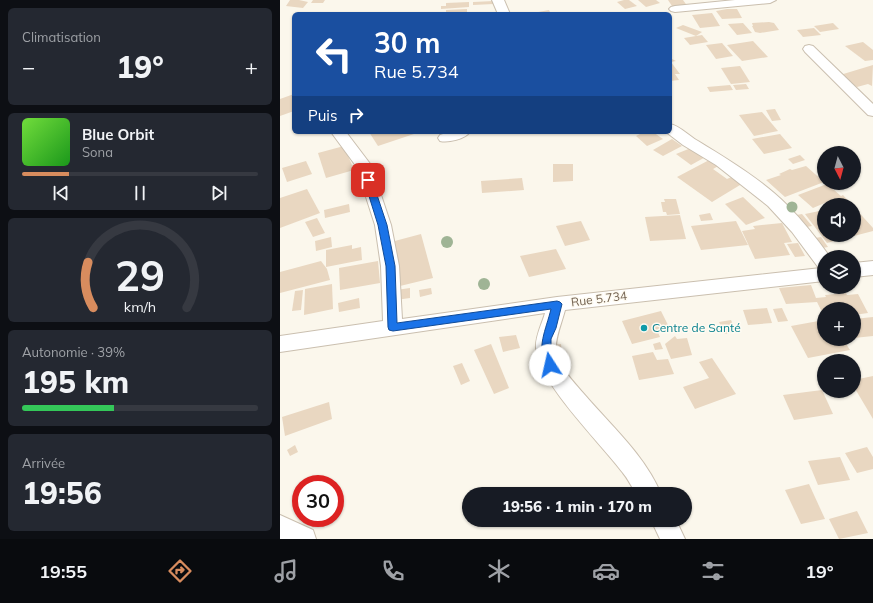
<!DOCTYPE html>
<html lang="fr">
<meta charset="utf-8">
<style>
:root{--surface:#171b24;--page:#242831;--text:#f1f3f6;--muted:#9ea1a6;--line:#363941;--accent:#d88c5e}
body{margin:0;font-family:Mulish,sans-serif;background:var(--page);color:var(--text);height:100vh;display:flex;flex-direction:column;font-size:15px;white-space:nowrap}
*{box-sizing:border-box;margin:0}
p{font-size:13px;color:var(--muted)}
.icon{flex:none;width:22px;height:22px;fill:none;stroke:currentColor;stroke-width:2;stroke-linecap:round;stroke-linejoin:round}
.map{position:relative;flex:1;overflow:hidden}
.sheet{display:flex;flex-direction:column;gap:8px;padding:8px;background:#0d0f14;width:280px}
.sheet>*{flex:none}
.guide{position:absolute;left:12px;top:12px;width:380px;height:122px;border-radius:6px;box-shadow:0 1px 3px #0004;background:#1a4fa0;color:#fff;overflow:hidden}
.needle{width:26px;rotate:174deg}
.buttons{position:absolute;left:537px;top:146px;display:grid;gap:8px}
.buttons a{display:grid;place-items:center;width:44px;height:44px;border-radius:50%;background:var(--surface);box-shadow:0 1px 3px #0004;font-size:20px}
.speed{position:absolute;left:12px;top:475px;display:flex;gap:8px;font-size:20px;font-weight:700;text-align:center}
.speed>*{display:grid;place-content:center;width:52px;height:52px;border-radius:50%;background:var(--surface);box-shadow:0 1px 3px #0004;line-height:1}
.speed .limit{border:6px solid #d22;background:#fff;color:#111}
.pin{position:absolute;display:grid;place-items:center;width:34px;height:34px;color:#fff;margin:-17px;border-radius:8px;box-shadow:0 2px 6px #0006}
.me{position:absolute;width:44px;margin:-22px;rotate:350deg;stroke-linejoin:round;filter:drop-shadow(0 0 3px #0008)}
.turn{display:flex;align-items:center;gap:14px;height:84px;padding:0 16px;font-size:18px}
.turn .icon{width:52px;height:52px;stroke-width:2.5}
.turn b{display:block;font-size:28px;line-height:34px}
.then{display:flex;align-items:center;height:38px;padding:0 16px;background:#0003;gap:8px;font-size:15px}
.big{font-size:30px;font-weight:800;line-height:1.1}
.sheet .card{flex:1;display:flex;flex-direction:column;justify-content:center;gap:6px;min-width:0;padding:0 14px;border-radius:6px;background:var(--page)}
.sheet .dial{align-items:center;gap:0}
.dial svg{height:104px;overflow:visible;fill:none;stroke:var(--line);stroke-width:7;stroke-linecap:round;text-anchor:middle}
.dial text{fill:var(--text);stroke:none}
.song{display:flex;align-items:center;gap:12px}
.cover{width:48px;height:48px;border-radius:6px;background:linear-gradient(135deg,hsl(100 70% 55%),hsl(120 70% 35%))}
.played{height:4px;border-radius:2px;background:linear-gradient(90deg,var(--accent) 20%,var(--line) 20%)}
.keys{display:flex;justify-content:space-around;direction:ltr}
.heat{display:flex;justify-content:space-between;align-items:center;font-size:22px;direction:ltr}
.charge{height:6px;border-radius:3px;background:linear-gradient(90deg,#34c759 39%,var(--line) 0)}
.trip{position:absolute;left:182px;top:487px;width:230px;height:40px;border-radius:20px;background:var(--surface);box-shadow:0 1px 3px #0004;font-weight:800;line-height:40px;text-align:center}
.tab-bar{display:flex;height:64px;justify-content:space-around;align-items:center;background:#090b0e;color:var(--muted)}
.tab-bar .icon{width:28px;height:28px}
.tab-bar .selected{color:var(--accent)}
.tab-bar b{font-size:18px;color:var(--text)}
main{display:flex;flex:1;min-height:0}
.map>svg:first-child{display:block}
</style>
<main>
<section class="sheet">
<div class="card"><p>Climatisation</p>
<div class="heat"><a>−</a><b class="big">19°</b><a>+</a></div>
</div>
<div class="card">
<div class="song"><i class="cover"></i><div><b>Blue Orbit</b><p>Sona</p></div></div>
<div class="played"></div>
<div class="keys"><svg class="icon" aria-label="previous" viewBox="0 0 24 24"><path d="M18 5L8 12l10 7zM5 5v14"/></svg><svg class="icon" aria-label="pause" viewBox="0 0 24 24"><path d="M8 5v14M16 5v14"/></svg><svg class="icon" aria-label="next" viewBox="0 0 24 24"><path d="M6 5l10 7-10 7zM19 5v14"/></svg></div>
</div>
<div class="card dial"><svg viewBox="0 0 100 80">
<path d="M14 69A42 42 0 1 1 86 69"/>
<path d="M14 69A42 42 0 0 1 10 34" stroke="#d88c5e"/>
<text x="50" y="56" font-size="32" font-weight="700">29</text>
<text x="50" y="72" font-size="11">km/h</text>
</svg></div>
<div class="card"><p>Autonomie · 39%</p><b class="big">195 km</b><div class="charge"></div></div>
<div class="card"><p>Arrivée</p><b class="big">19:56</b></div>
</section>
<div class="map">
<svg width="593" height="539" viewBox="0 0 593 539">
<rect width="100%" height="100%" fill="#fbf7ec"/>
<g fill="#e9d7c1">
<polygon points="10,0 19,0 28,2 23,8 6,6"/>
<polygon points="33,0 45,0 43,3 31,3"/>
<polygon points="344,0 349,0 357,6 345,9 337,2"/>
<polygon points="358,0 376,0 380,3 366,7"/>
<polygon points="388,0 403,0 408,7 394,9"/>
<polygon points="214,1 214,4 193,5 193,2"/>
<polygon points="189,2 189,7 161,9 161,6 166,6 166,3"/>
<polygon points="187,9 187,13 185,14 166,14 166,10"/>
<polygon points="447,9 457,9 462,18 442,19 436,11"/>
<polygon points="269,10 271,14 253,14 253,13"/>
<polygon points="432,13 440,26 420,28 412,15"/>
<polygon points="489,22 494,23 499,30 480,33 475,32 472,26 473,26 472,23"/>
<polygon points="463,23 472,33 457,35 448,24"/>
<polygon points="553,23 559,29 540,32 534,26"/>
<polygon points="403,25 422,32 416,36 396,28"/>
<polygon points="534,28 541,35 523,37 517,30"/>
<polygon points="422,35 428,42 410,45 404,38"/>
<polygon points="473,41 488,57 462,61 447,45"/>
<polygon points="583,42 593,50 593,60 585,61 565,46"/>
<polygon points="442,43 453,56 436,59 426,45"/>
<polygon points="390,55 392,59 396,61 391,62 400,74 395,74 399,80 390,81"/>
<polygon points="593,65 592,86 588,84 577,87 560,75"/>
<polygon points="460,66 470,82 451,84 441,68"/>
<polygon points="466,84 469,89 456,90 453,85"/>
<polygon points="450,85 453,90 430,92 427,87"/>
<polygon points="14,94 14,111 0,116 0,99"/>
<polygon points="495,109 501,120 492,121 486,110"/>
<polygon points="482,112 498,131 474,136 459,115"/>
<polygon points="89,132 140,132 98,146"/>
<polygon points="364,132 373,132 383,139 367,146 356,136"/>
<polygon points="500,134 512,148 484,154 472,139"/>
<polygon points="392,139 402,146 383,156 373,150"/>
<polygon points="64,146 74,170 46,178 38,153"/>
<polygon points="416,146 429,155 411,165 396,154"/>
<polygon points="520,155 525,160 513,164 508,159"/>
<polygon points="433,158 442,164 433,169 447,179 456,175 465,182 432,202 397,177"/>
<polygon points="26,161 32,174 7,182 2,168"/>
<polygon points="273,164 293,164 293,181 273,182"/>
<polygon points="526,166 544,182 505,197 486,180 501,175 499,174 510,169 512,170"/>
<polygon points="242,178 244,190 202,193 201,181"/>
<polygon points="547,184 561,196 563,195 572,205 560,205 554,199 533,208 518,195"/>
<polygon points="27,189 40,213 0,228 0,198"/>
<polygon points="463,197 485,218 466,225 445,204"/>
<polygon points="384,199 396,199 400,214 387,215 386,212 383,212 381,202 385,202"/>
<polygon points="69,204 70,212 45,218 44,210"/>
<polygon points="574,207 593,228 593,231 547,243 525,214 544,210 544,235 574,235"/>
<polygon points="430,213 433,220 421,221 419,215"/>
<polygon points="522,214 532,226 521,228 511,216"/>
<polygon points="400,215 406,239 370,241 365,217"/>
<polygon points="37,218 45,233 33,237 25,222"/>
<polygon points="301,221 310,240 285,246 276,226"/>
<polygon points="456,221 468,245 421,250 411,226"/>
<polygon points="502,223 512,242 504,243 510,255 475,259 462,231 475,229 473,226"/>
<polygon points="141,234 153,278 120,286 111,242"/>
<polygon points="51,237 52,247 36,251 35,241"/>
<polygon points="541,237 548,247 537,249 529,239"/>
<polygon points="518,243 525,256 515,257 507,244"/>
<polygon points="72,245 72,249 81,247 82,260 46,267 46,250"/>
<polygon points="276,249 286,269 249,277 240,256"/>
<polygon points="41,261 47,269 50,280 0,293 0,272"/>
<polygon points="98,261 100,283 60,290 59,268"/>
<polygon points="52,284 53,309 24,315 25,289"/>
<polygon points="531,285 536,298 546,297 545,295 566,293 567,295 578,294 588,313 574,315 574,309 544,309 544,316 537,302 506,304 499,288"/>
<polygon points="130,288 130,298 116,300 116,290"/>
<polygon points="151,288 152,294 140,297 139,290"/>
<polygon points="23,290 21,310 12,311 15,291"/>
<polygon points="79,298 80,308 59,312 58,303"/>
<polygon points="487,308 492,323 468,325 463,310"/>
<polygon points="502,308 508,321 498,322 493,309"/>
<polygon points="381,311 389,327 377,330 380,337 352,344 342,321"/>
<polygon points="593,317 593,336 574,338 574,326 576,325 574,319"/>
<polygon points="451,320 456,331 445,334 439,322"/>
<polygon points="544,320 544,339 563,339 570,350 528,358 511,326"/>
<polygon points="236,335 240,348 223,352 219,337"/>
<polygon points="395,336 397,339 407,338 412,355 391,359 385,344"/>
<polygon points="380,342 383,349 375,350 373,344"/>
<polygon points="211,344 229,388 214,394 194,350"/>
<polygon points="281,344 282,354 272,355 271,345"/>
<polygon points="373,352 377,360 388,359 394,374 359,380 352,356"/>
<polygon points="432,358 456,394 415,409 403,387 429,378 419,362"/>
<polygon points="182,363 190,381 181,385 173,366"/>
<polygon points="593,376 593,419 574,387 574,380"/>
<polygon points="542,390 553,414 514,420 503,395"/>
<polygon points="49,402 52,419 5,436 2,417"/>
<polygon points="15,445 18,452 10,456 7,450"/>
<polygon points="587,447 593,457 593,469 577,473 565,453"/>
<polygon points="560,457 570,480 538,485 528,461"/>
<polygon points="529,484 545,519 521,524 505,490"/>
<polygon points="577,511 588,533 559,539 549,519"/>
</g>
<g fill="none" stroke-linecap="round" stroke-linejoin="round">
<defs>
<g id="minor">
<polygon points="212,0 224,0 230,14 218,14"/>
<polygon points="455,0 496,0 490,3 395,12 391,11 389,9 391,7 395,6"/>
<polygon points="529,45 533,46 593,104 593,116 588,115 525,52 523,49 525,46"/>
<path d="M 390,124 C 400,126 409,136 418,141 C 449,160 482,180 507,205 C 523,221 537,239 550,257 L 544,257 L 544,281 L 285,310 C 282,322 275,338 276,349 C 279,370 298,386 311,402 C 336,430 366,458 381,494 L 356,494 C 352,487 348,479 343,473 C 321,443 259,384 256,348 C 255,337 262,324 265,313 L 0,352 L 0,336 L 103,321 L 101,266 L 95,225 L 76,166 L 51,132 L 66,132 L 91,165 L 111,225 L 119,266 L 122,319 L 277,297 L 541,268 L 538,267 L 512,232 L 488,206 L 436,165 L 403,145 L 386,132 L 390,132 Z"/>
<path d="M 169,132 L 190,132 C 185,139 168,143 160,141 L 158,138 L 160,135 Z"/>
<polygon points="593,261 593,275 574,277 574,263"/>
<polygon points="0,515 33,530 36,539 0,539"/>
<polygon points="371,520 396,520 405,539 380,539"/>
</g>
</defs>
<use href="#minor" stroke="#cabfaf" stroke-width="2"/>
<use href="#minor" fill="#fff" fill-rule="evenodd"/>
</g>
<g fill="#9fb495">
<circle cx="512" cy="207" r="5.5"/>
<circle cx="167" cy="242" r="6"/>
<circle cx="204" cy="284" r="6"/>
</g>
<path fill="#1a73e8" stroke="#114b97" d="M 85,178 L 88,178 L 92,180 L 107,225 L 115,266 L 117,323 L 277,301 L 280,302 L 282,304 L 276,328 L 271,339 L 271,349 L 275,365 L 273,368 L 270,369 L 266,368 C 256,347 266,330 271,309 L 113,331 L 109,330 L 108,327 L 106,266 L 98,225 L 84,180 Z"/>
<circle fill="#0f9aa8" stroke="#fefbf2" stroke-width="1.5" cx="364" cy="328" r="4"/>
<g text-anchor="middle" stroke-width="3" stroke-linejoin="round" paint-order="stroke">
<g font-size="12" fill="#746351" stroke="#fefbf2">
<text transform="translate(319 299) rotate(-7)" y="4">Rue 5.734</text>
</g>
<g font-size="12" fill="#0d838f" stroke="#fefbf2" text-anchor="start">
<text x="372" y="332">Centre de Santé</text>
</g>
</g>
</svg>
<div class="buttons">
<a><svg class="needle" viewBox="-14 -14 28 28"><path d="M0-13l5 13h-10z" fill="#e53935"/><path d="M0 13l5-13h-10z" fill="#9ea1a6"/></svg></a>
<a><svg class="icon" aria-label="sound" viewBox="0 0 24 24"><path d="M4 9h4l5-4v14l-5-4H4zM17 9q2 3 0 6"/></svg></a>
<a><svg class="icon" aria-label="layers" viewBox="0 0 24 24"><path d="M12 4l9 5-9 5-9-5zM3 14l9 5 9-5"/></svg></a>
<a>+</a>
<a>−</a>
</div>
<div class="speed"><div class="limit">30</div></div>
<div class="pin" style="left:88px;top:180px;background:#d93025"><svg class="icon" aria-label="arrive" viewBox="0 0 24 24"><path d="M6 21V4h12l-3 4 3 4H6"/></svg></div>
<svg class="me" style="left:270px;top:365px" viewBox="-20 -20 40 40"><circle r="19" fill="#fff"/><path d="M0-13L10 11 0 6-10 11z" fill="#1a73e8"/></svg>
<div class="trip">19:56 · 1 min · 170 m</div>
<div class="guide">
<div class="turn"><svg class="icon" aria-label="left" viewBox="0 0 24 24"><path d="M17 20v-9H6M10 6l-5 5 5 5"/></svg><div><b>30 m</b>Rue 5.734</div></div>
<div class="then">Puis<svg class="icon" aria-label="right" viewBox="0 0 24 24"><path d="M7 20v-9h11M14 6l5 5-5 5"/></svg></div>
</div>
</div>
</main>
<nav class="tab-bar">
<b>19:55</b>
<svg class="icon selected" aria-label="directions" viewBox="0 0 24 24"><path d="M12 3l9 9-9 9-9-9zM9 14v-3h6M13 9l2 2-2 2"/></svg>
<svg class="icon" aria-label="music" viewBox="0 0 24 24"><path d="M9 18V5l10-2v13"/><circle cx="6" cy="18" r="3"/><circle cx="16" cy="16" r="3"/></svg>
<svg class="icon" aria-label="phone" viewBox="0 0 24 24"><path d="M5 4h4l2 5-3 2q2 4 5 5l2-3 5 2v4C11 20 4 13 5 4z"/></svg>
<svg class="icon" aria-label="climate" viewBox="0 0 24 24"><path d="M12 3v18M4 7l16 10M4 17L20 7"/></svg>
<svg class="icon" aria-label="car" viewBox="0 0 24 24"><path d="M5 17H2v-5l4-1 3-4h7l3 4 3 1v5h-3M9 17h6M6 11h13"/><circle cx="7" cy="17" r="2"/><circle cx="17" cy="17" r="2"/></svg>
<svg class="icon" aria-label="filters" viewBox="0 0 24 24"><path d="M4 7h16M4 17h16"/><circle cx="9" cy="7" r="2"/><circle cx="15" cy="17" r="2"/></svg>
<b>19°</b>
</nav>
